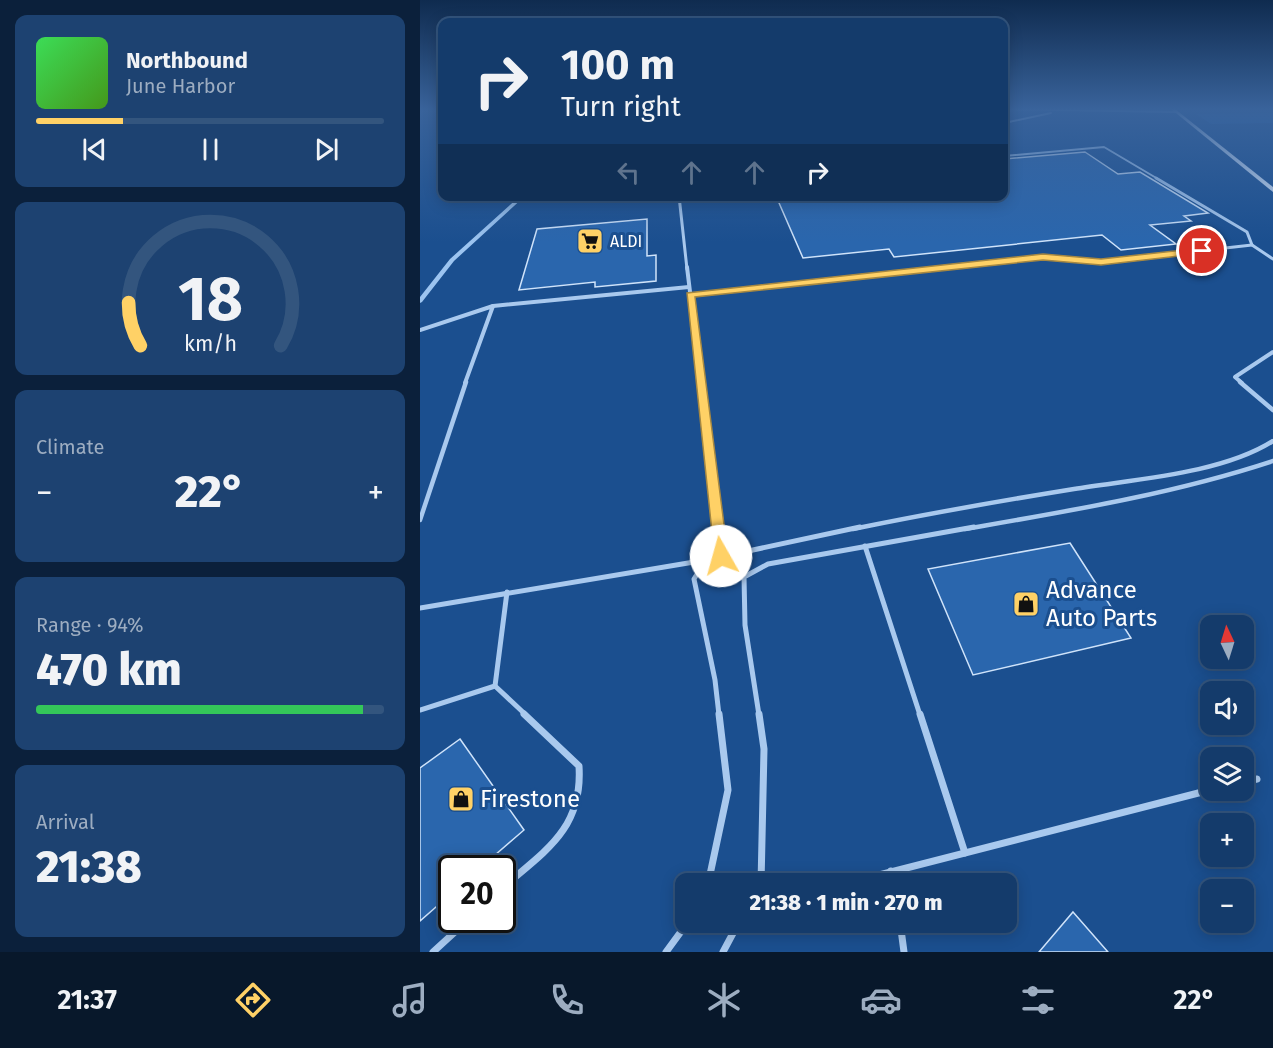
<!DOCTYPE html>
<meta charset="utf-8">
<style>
:root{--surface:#143b6b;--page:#1d4271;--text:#f1f3f6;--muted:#9dadc1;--line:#33557e;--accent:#ffd166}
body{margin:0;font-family:"Fira Sans",sans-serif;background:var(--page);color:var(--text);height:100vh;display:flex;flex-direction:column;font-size:22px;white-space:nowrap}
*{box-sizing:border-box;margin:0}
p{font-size:20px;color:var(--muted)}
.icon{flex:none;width:33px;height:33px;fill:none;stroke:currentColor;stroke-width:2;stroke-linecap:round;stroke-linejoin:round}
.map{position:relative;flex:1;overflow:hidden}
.sheet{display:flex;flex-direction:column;gap:15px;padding:15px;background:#0b203b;width:420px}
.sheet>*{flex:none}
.top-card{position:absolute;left:18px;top:18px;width:570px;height:183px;border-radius:12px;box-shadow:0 3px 15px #0003,0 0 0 2px var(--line);background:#143b6b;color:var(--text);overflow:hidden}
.needle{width:39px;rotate:356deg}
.controls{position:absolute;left:780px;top:615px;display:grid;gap:12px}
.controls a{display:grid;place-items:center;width:54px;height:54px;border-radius:12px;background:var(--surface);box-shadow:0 3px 15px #0003,0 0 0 2px var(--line);font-size:30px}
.speed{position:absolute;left:18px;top:855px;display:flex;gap:12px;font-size:30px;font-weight:700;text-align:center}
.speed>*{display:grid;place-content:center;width:78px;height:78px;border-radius:50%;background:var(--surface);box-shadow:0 3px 15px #0003,0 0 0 2px var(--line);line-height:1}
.speed .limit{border:3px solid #111;border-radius:9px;background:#fff;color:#111}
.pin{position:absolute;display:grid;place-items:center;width:51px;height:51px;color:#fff;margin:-26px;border:3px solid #fff;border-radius:50%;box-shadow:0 2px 6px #0007}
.me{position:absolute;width:66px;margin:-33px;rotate:353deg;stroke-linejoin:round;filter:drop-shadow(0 0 4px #0008)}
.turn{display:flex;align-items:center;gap:21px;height:126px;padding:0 24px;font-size:27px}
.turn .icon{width:78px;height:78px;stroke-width:2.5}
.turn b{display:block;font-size:42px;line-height:51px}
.lanes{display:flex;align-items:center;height:57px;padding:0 24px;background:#0003;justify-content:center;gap:30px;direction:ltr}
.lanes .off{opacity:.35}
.big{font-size:45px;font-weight:800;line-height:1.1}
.sheet .card{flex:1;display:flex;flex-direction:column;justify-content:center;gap:9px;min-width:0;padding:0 21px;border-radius:12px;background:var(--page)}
.sheet .dial{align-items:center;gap:0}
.dial svg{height:156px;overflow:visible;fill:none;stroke:var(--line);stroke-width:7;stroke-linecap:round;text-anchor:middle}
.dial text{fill:var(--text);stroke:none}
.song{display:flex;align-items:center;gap:18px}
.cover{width:72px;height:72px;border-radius:9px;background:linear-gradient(135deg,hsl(130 70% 55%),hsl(100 70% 35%))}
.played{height:6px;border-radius:3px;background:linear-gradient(90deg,var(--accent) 25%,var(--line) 25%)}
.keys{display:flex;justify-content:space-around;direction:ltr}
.heat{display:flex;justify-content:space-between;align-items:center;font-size:33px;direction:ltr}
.charge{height:9px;border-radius:4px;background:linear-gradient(90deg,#34c759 94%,var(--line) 0)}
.trip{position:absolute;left:255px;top:873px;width:342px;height:60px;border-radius:12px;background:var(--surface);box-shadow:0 3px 15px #0003,0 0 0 2px var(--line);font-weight:800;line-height:60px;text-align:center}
.tabs{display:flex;height:96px;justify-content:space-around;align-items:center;background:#08182b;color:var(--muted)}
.tabs .icon{width:42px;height:42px}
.tabs .selected{color:var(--accent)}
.tabs b{font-size:27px;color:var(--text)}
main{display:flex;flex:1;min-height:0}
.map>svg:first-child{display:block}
</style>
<main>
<section class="sheet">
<div class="card">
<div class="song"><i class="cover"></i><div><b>Northbound</b><p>June Harbor</p></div></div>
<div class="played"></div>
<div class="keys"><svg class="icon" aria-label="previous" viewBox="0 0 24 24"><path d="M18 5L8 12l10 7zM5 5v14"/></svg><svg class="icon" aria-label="pause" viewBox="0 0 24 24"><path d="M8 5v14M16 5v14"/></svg><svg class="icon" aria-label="next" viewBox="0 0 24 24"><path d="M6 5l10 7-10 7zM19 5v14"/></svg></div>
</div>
<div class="card dial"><svg viewBox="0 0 100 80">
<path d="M14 69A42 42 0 1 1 86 69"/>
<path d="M14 69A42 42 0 0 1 8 47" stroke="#ffd166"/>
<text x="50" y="56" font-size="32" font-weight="700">18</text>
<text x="50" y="72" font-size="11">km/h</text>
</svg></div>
<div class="card"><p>Climate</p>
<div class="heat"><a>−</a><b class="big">22°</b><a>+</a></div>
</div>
<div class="card"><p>Range · 94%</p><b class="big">470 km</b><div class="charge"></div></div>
<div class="card"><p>Arrival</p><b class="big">21:38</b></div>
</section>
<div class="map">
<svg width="853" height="952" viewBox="0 0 853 952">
<rect width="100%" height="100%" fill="#1b4f8f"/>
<polygon fill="#2461a8" points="853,113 853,123 791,124 776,114"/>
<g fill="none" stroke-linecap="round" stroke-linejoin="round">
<polygon fill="#9cc4f0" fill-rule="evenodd" points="100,196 105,196 34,261 2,302 0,303 0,297 30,259"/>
</g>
<g fill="#2a66ad" stroke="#cfe3fa" stroke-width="1.5">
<polygon points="665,152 698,174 720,172 788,213 764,216 771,221 730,225 756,244 701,250 682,235 474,257 469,249 383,258 356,196 584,196 584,159"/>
<polygon points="227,219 227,256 236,255 236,281 175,287 175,282 99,290 117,229"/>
<polygon points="650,543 711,638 553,675 508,569"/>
<polygon points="40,739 104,830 60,868 32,868 32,893 0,921 0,768"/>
<polygon points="653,912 688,952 619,952"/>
</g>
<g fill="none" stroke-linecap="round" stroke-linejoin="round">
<g stroke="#a9c9ee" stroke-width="2">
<polyline points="584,109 757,112"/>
<polyline points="584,123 631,113"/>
<polyline points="584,156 684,147 738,179"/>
</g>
<g stroke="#a9c9ee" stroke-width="3">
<polyline points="259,196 267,269"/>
<polyline points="832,245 853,259"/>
<polyline points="513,269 623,257 681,262 832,245 827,232 736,178"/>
</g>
<g stroke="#a9c9ee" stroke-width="4">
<polyline points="267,267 281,383"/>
<polyline points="270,295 527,267"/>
<polyline points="73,306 269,287"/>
<polyline points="0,330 73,306 45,383"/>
<polyline points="822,383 815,377 853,352"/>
</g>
<g stroke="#a9c9ee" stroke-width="4.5">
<polyline points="281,382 298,529"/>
<polyline points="820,382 853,410"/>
<polyline points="0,520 46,382"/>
<path d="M 433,529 C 506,514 580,501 654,489 C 715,479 801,474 853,441"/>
<path d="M 545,529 C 649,511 753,494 853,461"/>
</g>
<g stroke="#a9c9ee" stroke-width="5">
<polyline points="298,527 301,556"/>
<polyline points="445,546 500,715"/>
<polyline points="0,608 286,560"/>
<polyline points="75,686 106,715"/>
<polyline points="0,710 75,686 87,592"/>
<polyline points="299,715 295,680 274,579 286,560 440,527"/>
<polyline points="339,715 325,625 324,577 348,564 554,527"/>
</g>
<g stroke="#a9c9ee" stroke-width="7">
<polyline points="339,714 344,749 341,884"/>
<polyline points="500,714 545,853"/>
<polyline points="824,782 837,779"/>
<polyline points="471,871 474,884"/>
<polyline points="343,880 395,884"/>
<polyline points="288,884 308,790 299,714"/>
<polyline points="424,884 790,790"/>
<path d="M 82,888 C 125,851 163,829 159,766 L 104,714"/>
<polyline points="480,922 484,952"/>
<polyline points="13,952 48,920"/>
<polyline points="246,952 268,922"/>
<polyline points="303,952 319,922"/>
</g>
<polygon fill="#d6e6fa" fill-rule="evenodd" points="751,109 755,109 853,187 853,192"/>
</g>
<linearGradient id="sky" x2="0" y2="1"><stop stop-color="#0f2b4f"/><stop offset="0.45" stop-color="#39639b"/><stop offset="1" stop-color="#39639b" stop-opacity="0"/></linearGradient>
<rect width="853" height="242" fill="url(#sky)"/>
<polygon fill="#ffd166" stroke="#a68842" stroke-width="1.5" points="782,248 785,249 785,253 681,265 623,260 275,297 308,556 306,561 295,561 267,293 623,254 681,259"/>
<defs>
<symbol id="supermarket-square" viewBox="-11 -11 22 22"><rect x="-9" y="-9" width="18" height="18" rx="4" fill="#ffd166" stroke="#1b4f8f"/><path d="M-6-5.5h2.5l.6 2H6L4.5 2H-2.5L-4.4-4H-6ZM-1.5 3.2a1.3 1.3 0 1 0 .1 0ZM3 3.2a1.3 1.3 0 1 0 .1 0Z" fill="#111"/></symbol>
<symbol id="shop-square" viewBox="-11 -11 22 22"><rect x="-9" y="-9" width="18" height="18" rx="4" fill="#ffd166" stroke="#1b4f8f"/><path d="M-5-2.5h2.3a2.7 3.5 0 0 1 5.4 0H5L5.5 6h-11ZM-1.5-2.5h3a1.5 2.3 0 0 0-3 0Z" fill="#111"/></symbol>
</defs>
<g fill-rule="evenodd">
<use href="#supermarket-square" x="155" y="226" width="30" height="30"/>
<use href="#shop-square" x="591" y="589" width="30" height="30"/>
<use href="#shop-square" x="26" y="784" width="30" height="30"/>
</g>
<g text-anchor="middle" stroke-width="6" stroke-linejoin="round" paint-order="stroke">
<g font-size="16" fill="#fff" stroke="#1b4f8f" text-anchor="start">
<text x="190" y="247">ALDI</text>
</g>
<g font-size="24" fill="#fff" stroke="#1b4f8f" text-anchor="start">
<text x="626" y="598">Advance<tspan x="626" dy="28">Auto Parts</tspan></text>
<text x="60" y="807">Firestone</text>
</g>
</g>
</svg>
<div class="controls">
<a><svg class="needle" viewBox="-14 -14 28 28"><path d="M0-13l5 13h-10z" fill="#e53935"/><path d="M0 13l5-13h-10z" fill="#9dadc1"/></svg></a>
<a><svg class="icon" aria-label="sound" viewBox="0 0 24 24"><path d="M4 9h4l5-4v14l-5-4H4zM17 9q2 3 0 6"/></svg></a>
<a><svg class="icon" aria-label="layers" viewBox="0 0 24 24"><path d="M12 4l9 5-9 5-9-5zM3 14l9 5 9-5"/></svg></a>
<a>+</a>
<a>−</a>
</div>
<div class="speed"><div class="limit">20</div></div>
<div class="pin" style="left:782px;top:251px;background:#d93025"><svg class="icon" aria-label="arrive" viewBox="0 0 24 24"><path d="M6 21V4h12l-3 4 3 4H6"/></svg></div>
<svg class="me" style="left:301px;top:556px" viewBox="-20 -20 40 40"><circle r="19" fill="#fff"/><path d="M0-13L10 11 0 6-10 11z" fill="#ffd166"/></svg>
<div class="trip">21:38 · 1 min · 270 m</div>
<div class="top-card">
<div class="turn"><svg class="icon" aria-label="right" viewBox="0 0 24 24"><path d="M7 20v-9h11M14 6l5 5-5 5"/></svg><div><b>100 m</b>Turn right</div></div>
<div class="lanes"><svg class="icon off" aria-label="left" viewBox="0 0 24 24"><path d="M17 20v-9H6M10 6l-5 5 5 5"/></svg><svg class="icon off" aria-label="ahead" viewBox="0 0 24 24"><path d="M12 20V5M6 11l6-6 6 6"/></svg><svg class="icon off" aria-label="ahead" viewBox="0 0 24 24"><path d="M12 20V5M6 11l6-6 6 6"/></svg><svg class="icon" aria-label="right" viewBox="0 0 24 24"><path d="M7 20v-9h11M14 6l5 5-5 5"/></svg></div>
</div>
</div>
</main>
<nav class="tabs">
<b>21:37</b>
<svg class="icon selected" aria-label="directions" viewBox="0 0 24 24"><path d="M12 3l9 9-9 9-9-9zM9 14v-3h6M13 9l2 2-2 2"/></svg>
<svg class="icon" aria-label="music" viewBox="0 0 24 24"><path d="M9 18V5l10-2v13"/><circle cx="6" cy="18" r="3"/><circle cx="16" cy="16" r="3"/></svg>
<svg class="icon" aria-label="phone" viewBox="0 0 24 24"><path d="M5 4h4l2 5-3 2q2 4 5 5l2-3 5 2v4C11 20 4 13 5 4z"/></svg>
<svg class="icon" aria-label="climate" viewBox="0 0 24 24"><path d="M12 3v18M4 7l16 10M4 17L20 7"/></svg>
<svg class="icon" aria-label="car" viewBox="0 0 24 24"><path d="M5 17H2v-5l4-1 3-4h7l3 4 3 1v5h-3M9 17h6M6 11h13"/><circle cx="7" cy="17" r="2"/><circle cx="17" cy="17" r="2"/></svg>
<svg class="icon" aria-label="filters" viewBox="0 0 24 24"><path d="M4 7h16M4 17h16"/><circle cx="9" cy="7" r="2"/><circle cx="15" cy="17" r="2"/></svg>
<b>22°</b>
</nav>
